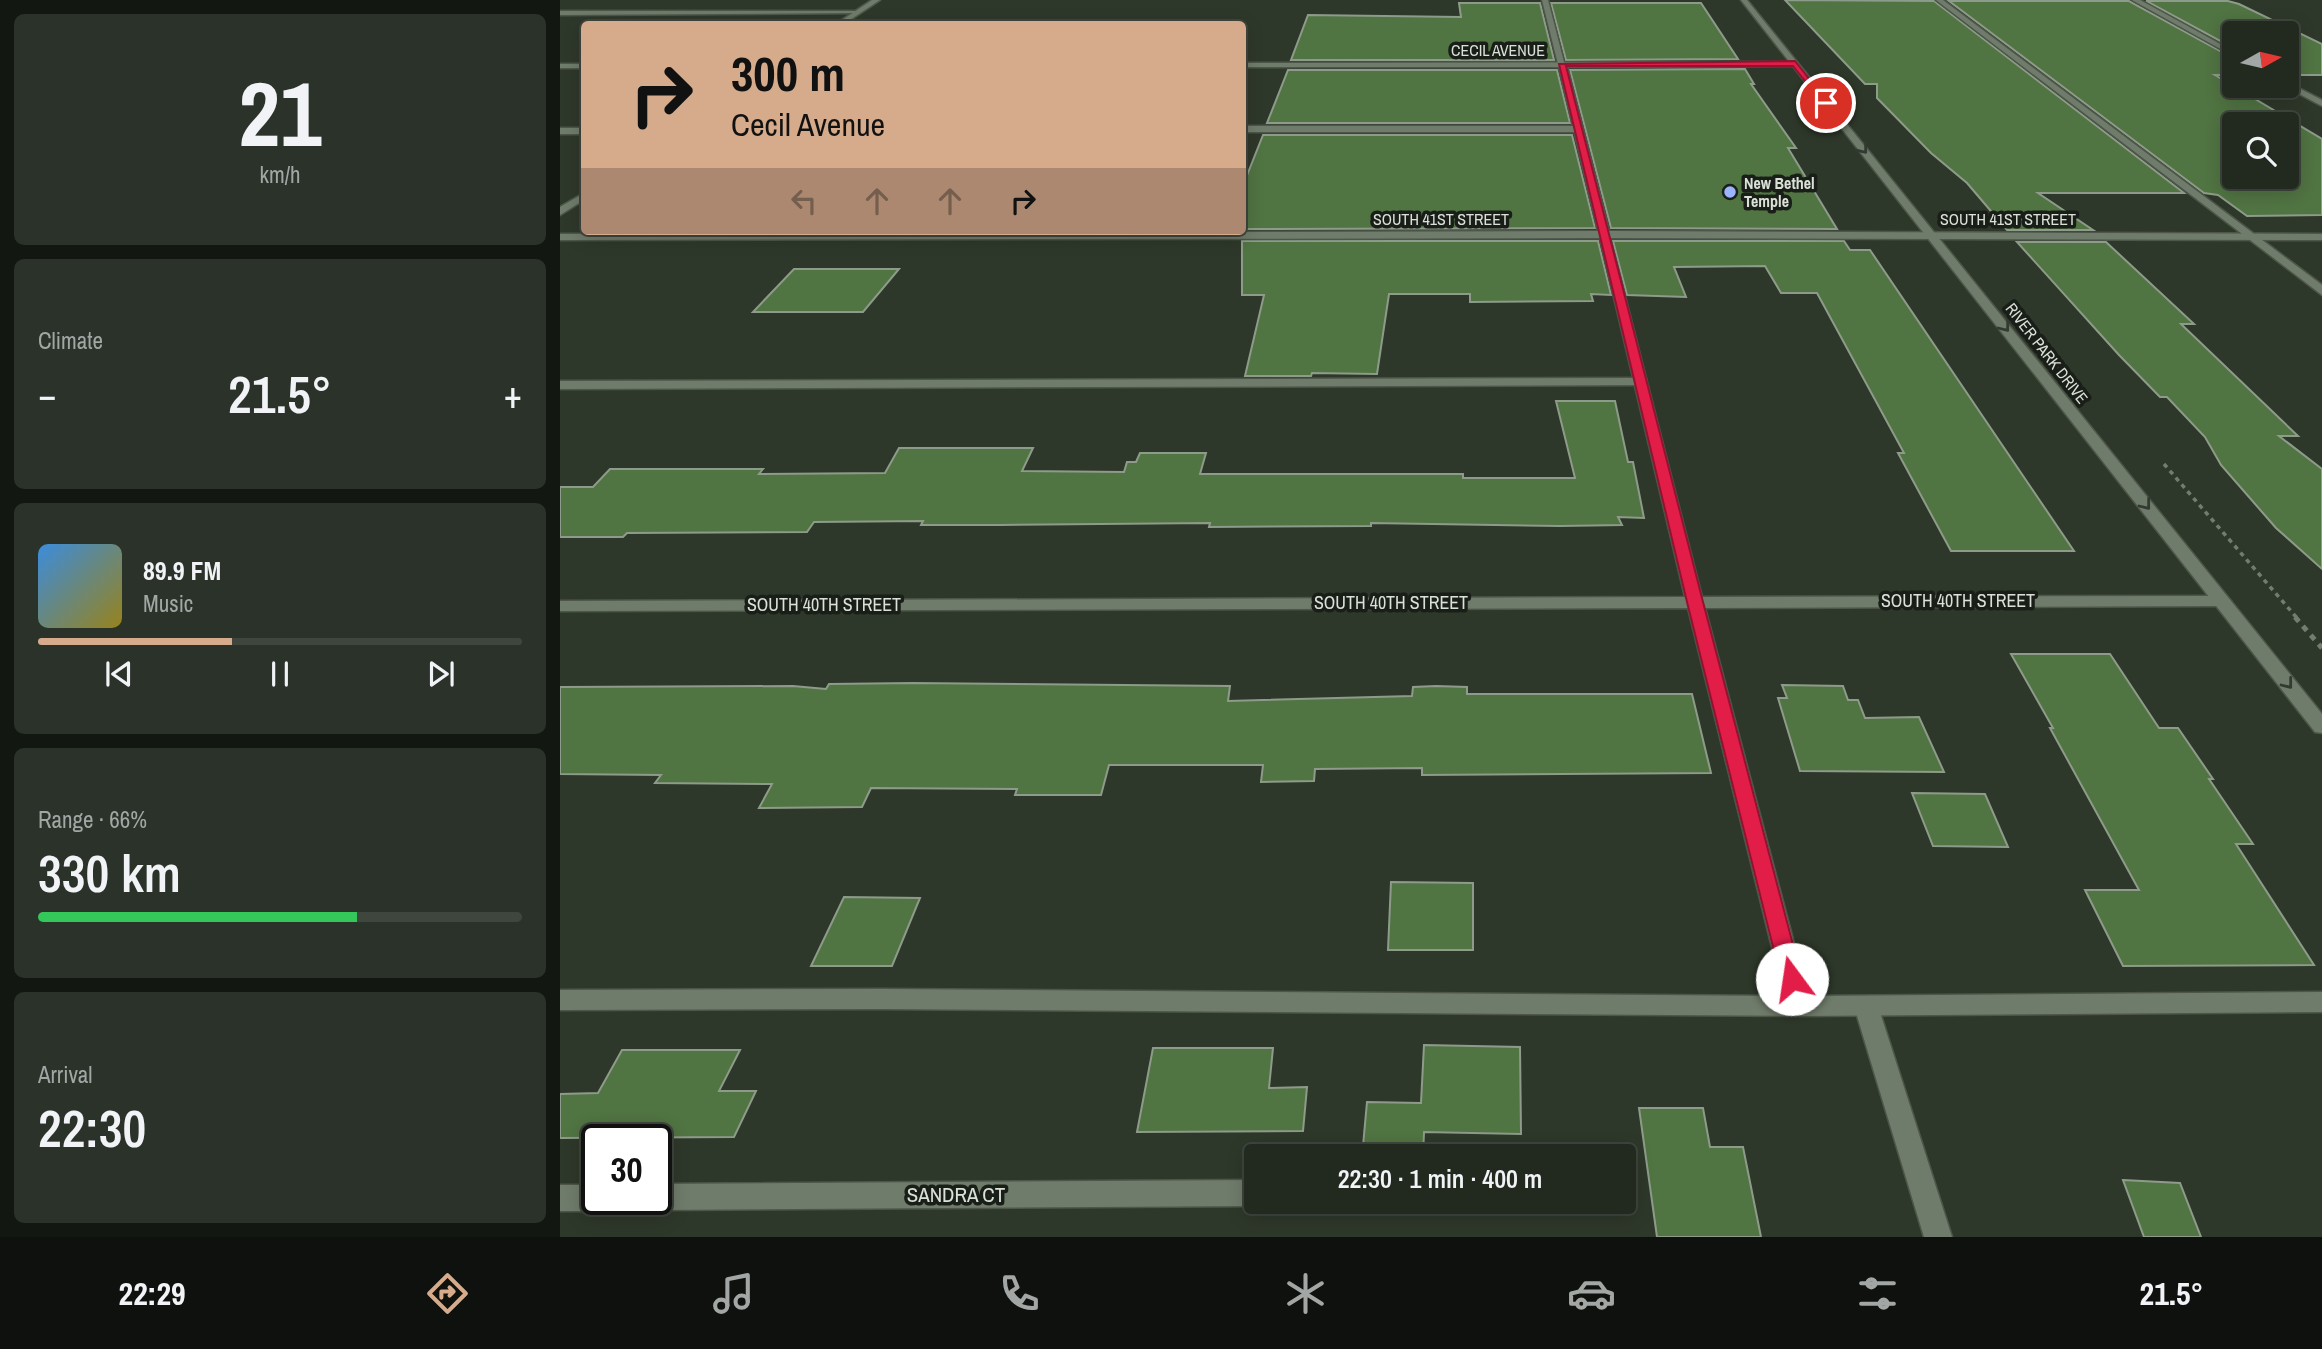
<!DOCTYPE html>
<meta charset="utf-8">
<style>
:root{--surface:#222a20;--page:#2a3229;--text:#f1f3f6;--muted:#a2a7a5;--line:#3f463e;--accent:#d6ab8b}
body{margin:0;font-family:"Archivo Narrow",sans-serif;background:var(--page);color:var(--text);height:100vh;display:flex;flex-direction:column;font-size:26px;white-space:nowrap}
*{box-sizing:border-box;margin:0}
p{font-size:23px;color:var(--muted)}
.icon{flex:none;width:38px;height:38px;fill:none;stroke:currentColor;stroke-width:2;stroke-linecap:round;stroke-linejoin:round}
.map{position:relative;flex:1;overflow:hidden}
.drawer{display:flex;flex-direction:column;gap:14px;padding:14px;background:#131712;width:560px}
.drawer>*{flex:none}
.banner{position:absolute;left:21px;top:21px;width:665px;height:214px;border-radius:7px;box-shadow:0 4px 18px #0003,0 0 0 2px var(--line);background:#d6ab8b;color:#111;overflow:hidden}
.needle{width:46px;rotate:82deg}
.controls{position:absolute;left:1662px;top:21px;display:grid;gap:14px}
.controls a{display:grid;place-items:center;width:77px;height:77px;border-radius:7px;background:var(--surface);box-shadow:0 4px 18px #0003,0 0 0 2px var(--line);font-size:35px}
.speed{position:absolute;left:21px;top:1124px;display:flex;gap:14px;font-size:35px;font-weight:700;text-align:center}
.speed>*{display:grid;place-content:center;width:91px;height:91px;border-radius:50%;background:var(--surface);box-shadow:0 4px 18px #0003,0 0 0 2px var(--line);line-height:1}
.speed .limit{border:4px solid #111;border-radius:10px;background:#fff;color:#111}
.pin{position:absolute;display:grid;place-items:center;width:60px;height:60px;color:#fff;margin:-30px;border:4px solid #fff;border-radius:50%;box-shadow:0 2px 7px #0007}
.me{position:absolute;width:77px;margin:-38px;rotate:346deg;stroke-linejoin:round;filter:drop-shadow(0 0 5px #0008)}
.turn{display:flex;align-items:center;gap:24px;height:147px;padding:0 35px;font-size:32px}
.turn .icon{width:91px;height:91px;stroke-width:2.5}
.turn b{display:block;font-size:49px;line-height:60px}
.lanes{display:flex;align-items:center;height:66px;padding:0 35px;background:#0003;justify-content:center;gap:35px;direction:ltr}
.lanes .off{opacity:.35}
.big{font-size:52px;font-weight:600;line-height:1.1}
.drawer .card{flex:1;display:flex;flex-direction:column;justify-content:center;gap:10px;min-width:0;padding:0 24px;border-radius:10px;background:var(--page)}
.drawer .dial{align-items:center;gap:0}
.dial b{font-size:91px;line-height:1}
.song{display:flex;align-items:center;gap:21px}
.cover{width:84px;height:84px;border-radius:10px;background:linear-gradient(135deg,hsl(210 70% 55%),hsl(50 70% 35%))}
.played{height:7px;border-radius:4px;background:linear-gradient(90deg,var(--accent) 40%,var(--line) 40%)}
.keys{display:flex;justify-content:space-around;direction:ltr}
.heat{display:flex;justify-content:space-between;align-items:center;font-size:38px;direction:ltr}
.charge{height:10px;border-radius:5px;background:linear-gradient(90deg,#34c759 66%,var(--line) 0)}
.trip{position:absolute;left:684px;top:1144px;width:392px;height:70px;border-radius:7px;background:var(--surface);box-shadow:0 4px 18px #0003,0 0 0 2px var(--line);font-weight:600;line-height:70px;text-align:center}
.dock{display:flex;height:112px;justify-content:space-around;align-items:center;background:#0e110d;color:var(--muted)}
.dock .icon{width:49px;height:49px}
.dock .current{color:var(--accent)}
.dock b{font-size:32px;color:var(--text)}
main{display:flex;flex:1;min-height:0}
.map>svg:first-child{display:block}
</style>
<main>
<section class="drawer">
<div class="card dial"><b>21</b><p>km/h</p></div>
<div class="card"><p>Climate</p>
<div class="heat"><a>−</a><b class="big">21.5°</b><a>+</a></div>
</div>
<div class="card">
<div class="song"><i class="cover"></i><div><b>89.9 FM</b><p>Music</p></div></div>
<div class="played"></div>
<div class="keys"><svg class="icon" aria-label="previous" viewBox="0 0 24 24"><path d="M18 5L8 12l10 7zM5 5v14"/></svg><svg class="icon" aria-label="pause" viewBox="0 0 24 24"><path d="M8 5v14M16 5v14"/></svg><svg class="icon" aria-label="next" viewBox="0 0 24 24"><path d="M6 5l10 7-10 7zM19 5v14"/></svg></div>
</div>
<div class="card"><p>Range · 66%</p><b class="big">330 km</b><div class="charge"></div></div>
<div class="card"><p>Arrival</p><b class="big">22:30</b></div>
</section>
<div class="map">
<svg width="1762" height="1237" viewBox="0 0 1762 1237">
<rect width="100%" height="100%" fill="#2e382a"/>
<g fill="#517443" stroke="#8e9b8a" stroke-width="2" fill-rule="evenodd">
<polygon points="1225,0 1374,1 1624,193 1478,193 1533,230 1447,230 1407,183 1371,153 1317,98 1317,84 1305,84"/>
<path d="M 1389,1 L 1569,1 L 1675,59 L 1675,75 L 1655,75 L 1762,139 L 1762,215 L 1687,216 L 1658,195 L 1644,193 ZM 1675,124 L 1727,124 L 1727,177 L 1675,177 Z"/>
<polygon points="1586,1 1668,1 1679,4 1762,44 1762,75 1727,75 1727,33 1675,33 1675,49"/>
<polygon points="899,3 980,3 994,60 731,60 748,15 901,17"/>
<polygon points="991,3 1141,3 1178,59 1006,60"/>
<polygon points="1185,69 1194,84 1191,84 1236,148 1228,148 1277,229 1051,228 1010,70"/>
<polygon points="728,70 997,70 1010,123 707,123"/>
<polygon points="703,135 1012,135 1035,228 682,229 682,188"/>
<polygon points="682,241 1038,241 1051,295 1031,294 1033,301 910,302 910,294 829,294 817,374 752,373 751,376 685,376 704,295 682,295"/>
<polygon points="1053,241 1284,241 1290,250 1310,250 1514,551 1391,551 1338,453 1344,453 1257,293 1221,293 1205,266 1114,267 1126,297 1067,295"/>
<polygon points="1457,242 1546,242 1634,324 1621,324 1738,436 1719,436 1762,469 1762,569 1716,528 1661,465 1645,437 1607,397 1600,397 1559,355"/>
<polygon points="234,269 339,269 303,312 193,312"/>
<polygon points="996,401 1055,401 1068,462 1073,462 1084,518 1058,517 1062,525 1000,526 811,523 811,526 649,527 650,523 439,525 361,525 363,521 254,522 247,532 67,533 63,537 0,537 0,487 33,487 50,469 203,469 199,474 325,473 339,448 473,448 462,471 564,472 567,462 576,462 580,453 646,453 640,474 903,474 903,478 1015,478"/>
<polygon points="1451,654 1550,654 1599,728 1618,728 1653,779 1649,779 1693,844 1676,844 1754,965 1563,966 1525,890 1579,890 1490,728 1493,728"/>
<polygon points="353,683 670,686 668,701 852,696 853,687 876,686 907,687 907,694 1132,694 1151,773 862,775 862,768 755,769 754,781 701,782 703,765 549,765 541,795 455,795 457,789 311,788 302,807 199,808 212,784 95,783 101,775 0,774 0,687 233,686 266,689 269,684"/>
<polygon points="1222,685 1283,686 1288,700 1298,700 1305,718 1359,717 1384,772 1240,771 1218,698 1227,698"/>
<polygon points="1352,793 1425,794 1448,847 1373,846"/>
<polygon points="831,882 913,883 913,950 828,950"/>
<polygon points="284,897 360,898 332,966 251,966"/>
<polygon points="864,1045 960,1047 961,1134 864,1132 863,1157 802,1157 807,1102 861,1103"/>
<polygon points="593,1048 713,1048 709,1088 747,1087 743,1131 577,1132"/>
<polygon points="62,1050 180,1050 159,1091 196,1091 174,1137 0,1138 0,1094 38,1093"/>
<polygon points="1079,1108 1143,1108 1150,1147 1183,1147 1201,1237 1097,1237"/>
<polygon points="1563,1180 1620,1183 1641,1237 1584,1237"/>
</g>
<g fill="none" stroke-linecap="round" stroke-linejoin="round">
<defs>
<g id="service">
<polygon points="982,0 988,0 1005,66 998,64"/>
<polygon points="1376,0 1383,0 1762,285 1762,295"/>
<polygon points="0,11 297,11 300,13 0,15"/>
<polygon points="682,126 1018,126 1022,129 1018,132 682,132"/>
<rect x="0" y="128" width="24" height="6"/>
<polygon points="1081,378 1086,379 1086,385 0,389 0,381"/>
<polygon points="1306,996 1315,999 1318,1006 1392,1237 1364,1237 1294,1006 1297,999"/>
</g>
<g id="minor">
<polygon points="312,0 320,0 284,24 276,24"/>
<polygon points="1572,0 1580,0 1675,52 1675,57"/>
<polygon points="1235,62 1238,66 1007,67 1049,231 1762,234 1762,240 1050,238 1142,597 1662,596 1671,601 1662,606 1145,608 1248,996 1762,992 1762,1012 1239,1016 322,1009 0,1010 0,990 322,989 1224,996 1128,608 0,611 0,601 1125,597 1040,238 0,240 0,234 1038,231 999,67 682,67 682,63"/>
<rect x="0" y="64" width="24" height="4"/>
<polygon points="1727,82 1762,100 1762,106 1724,86 1727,86"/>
<polygon points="24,193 24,200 0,215 0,207"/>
<polygon points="696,1180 696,1202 706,1202 696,1206 96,1210 86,1206 83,1199 96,1199 96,1184"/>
<polygon points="0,1185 37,1185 37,1199 51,1199 47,1207 37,1211 0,1211"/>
</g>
<polygon id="tertiary" points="1181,0 1187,0 1762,714 1762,733 1755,732"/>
</defs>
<use href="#service" stroke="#4d5649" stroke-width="3"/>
<use href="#minor" stroke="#4d5649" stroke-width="3"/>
<use href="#tertiary" stroke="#4d5649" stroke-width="3"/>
<polyline stroke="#747c70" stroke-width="3.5" stroke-dasharray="4.5 4.5" stroke-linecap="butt" points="1604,464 1737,618"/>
<polyline stroke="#747c70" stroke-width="5" stroke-dasharray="6 6" stroke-linecap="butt" points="1735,617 1762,648"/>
<use href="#service" fill="#707c6b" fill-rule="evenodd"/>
<use href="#minor" fill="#707c6b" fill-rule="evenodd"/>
<use href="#tertiary" fill="#707c6b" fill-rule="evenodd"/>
</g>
<defs><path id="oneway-chevron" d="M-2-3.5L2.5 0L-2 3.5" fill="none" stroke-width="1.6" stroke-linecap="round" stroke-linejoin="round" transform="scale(1.75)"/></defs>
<g stroke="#333a31">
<use href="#oneway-chevron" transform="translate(1303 149) rotate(51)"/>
<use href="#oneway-chevron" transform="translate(1445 327) rotate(52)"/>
<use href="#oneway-chevron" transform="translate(1586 505) rotate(52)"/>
<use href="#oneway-chevron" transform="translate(1728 684) rotate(52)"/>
</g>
<polygon fill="#e11d48" stroke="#92132f" stroke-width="2" points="1235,61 1269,104 1263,104 1233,66 1006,66 1143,602 1242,979 1239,985 1232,988 1224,985 1221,979 1127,602 999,64"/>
<circle fill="#9cb4fd" stroke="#191e18" stroke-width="2.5" cx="1170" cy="192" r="7"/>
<g text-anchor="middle" stroke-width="7" stroke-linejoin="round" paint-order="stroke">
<g font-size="16" fill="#dae1d7" stroke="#191e18">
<text x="938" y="56">CECIL AVENUE</text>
<text x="881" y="225">SOUTH 41ST STREET</text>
<text x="1448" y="225">SOUTH 41ST STREET</text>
<text transform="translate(1487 353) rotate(52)" y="6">RIVER PARK DRIVE</text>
</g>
<g font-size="16" font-weight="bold" fill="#dae1d7" stroke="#191e18" text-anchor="start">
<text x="1184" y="189">New Bethel<tspan x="1184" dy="18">Temple</tspan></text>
</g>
<g font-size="18" fill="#dae1d7" stroke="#191e18">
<text x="1398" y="607">SOUTH 40TH STREET</text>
<text x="831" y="609">SOUTH 40TH STREET</text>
<text x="264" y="611">SOUTH 40TH STREET</text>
</g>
<g font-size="21" fill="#dae1d7" stroke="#191e18">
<text x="396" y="1202">SANDRA CT</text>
</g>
</g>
</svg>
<div class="controls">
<a><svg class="needle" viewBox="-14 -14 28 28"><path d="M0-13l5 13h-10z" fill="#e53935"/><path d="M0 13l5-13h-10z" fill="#a2a7a5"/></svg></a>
<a><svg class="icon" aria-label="search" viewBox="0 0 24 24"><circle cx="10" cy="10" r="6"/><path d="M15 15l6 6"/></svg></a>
</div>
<div class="speed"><div class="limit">30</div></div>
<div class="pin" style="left:1266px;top:103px;background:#d93025"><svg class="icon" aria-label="arrive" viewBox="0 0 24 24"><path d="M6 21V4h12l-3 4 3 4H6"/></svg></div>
<svg class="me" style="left:1232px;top:979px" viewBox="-20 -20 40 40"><circle r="19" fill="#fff"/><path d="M0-13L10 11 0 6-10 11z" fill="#e11d48"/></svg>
<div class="trip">22:30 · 1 min · 400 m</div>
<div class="banner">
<div class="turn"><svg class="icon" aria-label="right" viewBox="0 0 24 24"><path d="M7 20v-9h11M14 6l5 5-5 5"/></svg><div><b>300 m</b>Cecil Avenue</div></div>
<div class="lanes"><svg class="icon off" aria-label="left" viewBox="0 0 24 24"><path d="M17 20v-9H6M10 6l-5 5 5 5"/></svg><svg class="icon off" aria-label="ahead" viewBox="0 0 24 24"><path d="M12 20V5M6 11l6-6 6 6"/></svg><svg class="icon off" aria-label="ahead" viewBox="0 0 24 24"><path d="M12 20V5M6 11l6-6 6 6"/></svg><svg class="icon" aria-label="right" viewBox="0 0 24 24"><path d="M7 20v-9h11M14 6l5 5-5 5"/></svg></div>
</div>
</div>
</main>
<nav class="dock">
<b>22:29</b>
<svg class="icon current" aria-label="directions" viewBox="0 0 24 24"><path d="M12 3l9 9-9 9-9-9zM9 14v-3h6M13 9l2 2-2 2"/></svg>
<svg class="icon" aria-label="music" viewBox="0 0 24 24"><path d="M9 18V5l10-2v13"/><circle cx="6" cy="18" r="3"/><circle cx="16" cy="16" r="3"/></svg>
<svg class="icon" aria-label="phone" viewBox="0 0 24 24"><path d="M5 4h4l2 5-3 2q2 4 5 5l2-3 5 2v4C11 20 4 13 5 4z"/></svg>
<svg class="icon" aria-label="climate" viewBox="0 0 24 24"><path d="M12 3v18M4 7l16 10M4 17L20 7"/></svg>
<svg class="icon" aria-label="car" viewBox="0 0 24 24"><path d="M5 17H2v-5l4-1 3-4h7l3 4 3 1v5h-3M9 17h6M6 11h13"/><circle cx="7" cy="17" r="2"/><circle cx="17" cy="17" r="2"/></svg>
<svg class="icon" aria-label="filters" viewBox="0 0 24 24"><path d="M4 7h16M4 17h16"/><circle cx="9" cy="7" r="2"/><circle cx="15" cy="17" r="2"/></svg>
<b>21.5°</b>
</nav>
